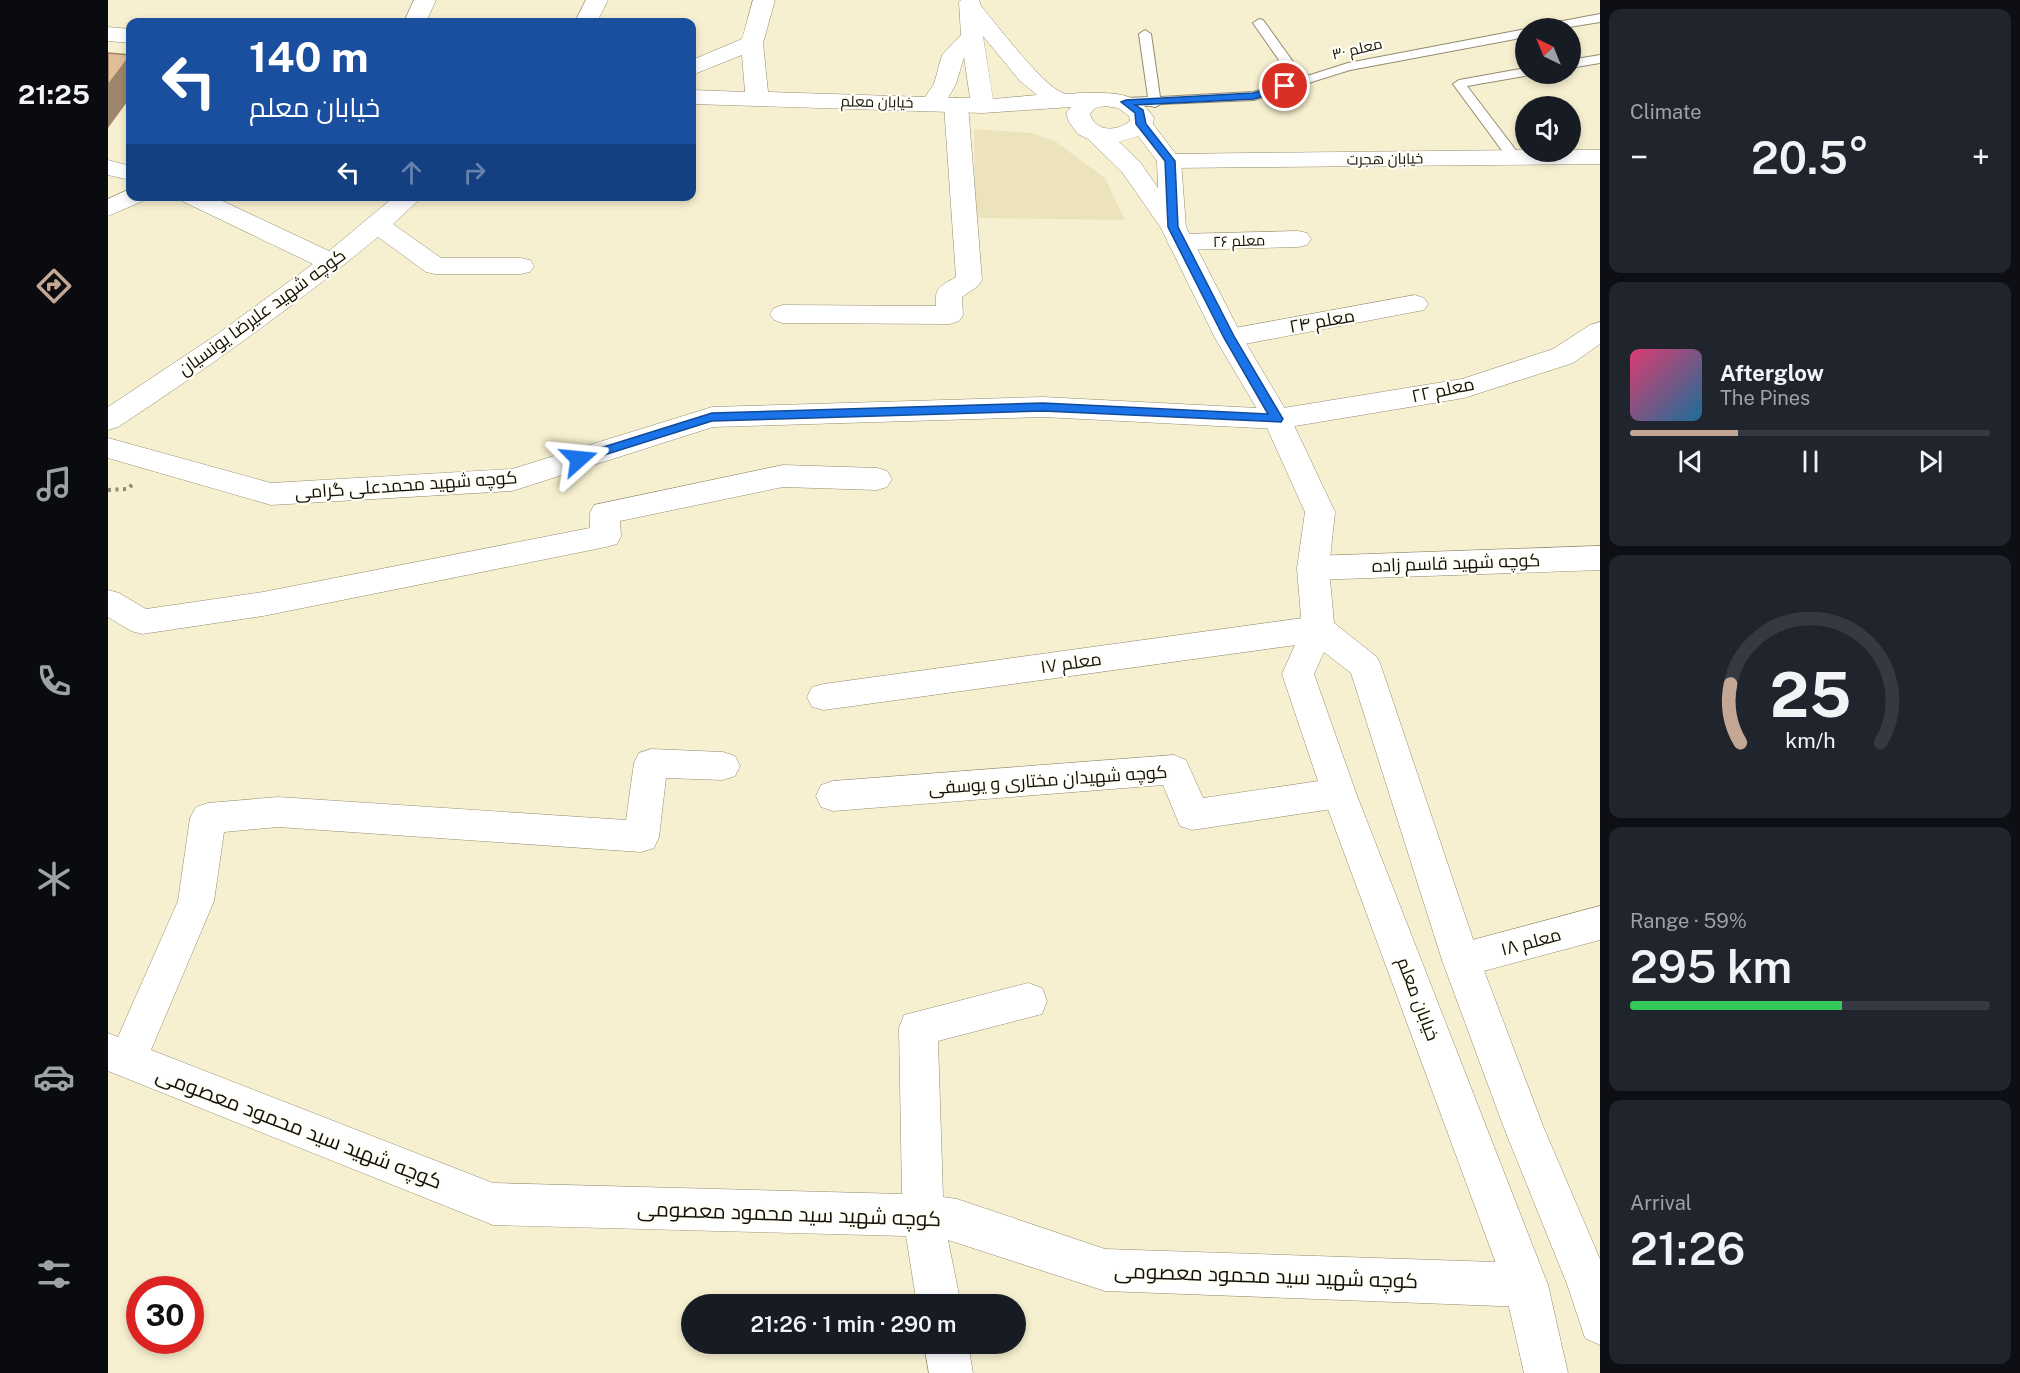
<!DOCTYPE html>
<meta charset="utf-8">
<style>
:root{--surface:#171b24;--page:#20242c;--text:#f1f3f6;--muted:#9ea1a6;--line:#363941;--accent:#c4a694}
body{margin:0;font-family:"Public Sans",Cairo,sans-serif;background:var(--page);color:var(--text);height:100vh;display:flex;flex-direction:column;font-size:22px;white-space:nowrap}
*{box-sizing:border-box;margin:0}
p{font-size:20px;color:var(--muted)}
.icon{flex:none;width:33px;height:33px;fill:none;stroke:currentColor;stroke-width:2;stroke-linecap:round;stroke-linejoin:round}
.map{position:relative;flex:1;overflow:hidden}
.side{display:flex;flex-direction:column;gap:9px;padding:9px;background:#0d0f14;width:420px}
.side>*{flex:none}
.top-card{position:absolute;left:18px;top:18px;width:570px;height:183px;border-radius:12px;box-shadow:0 3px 9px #0003;background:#1a4fa0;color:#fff;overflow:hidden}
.needle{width:39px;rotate:317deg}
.buttons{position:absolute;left:1407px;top:18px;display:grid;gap:12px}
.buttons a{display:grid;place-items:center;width:66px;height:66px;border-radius:50%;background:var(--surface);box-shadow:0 3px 9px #0003;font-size:30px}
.speed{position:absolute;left:18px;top:1276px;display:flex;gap:12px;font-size:30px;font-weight:700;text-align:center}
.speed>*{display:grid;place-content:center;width:78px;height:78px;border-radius:50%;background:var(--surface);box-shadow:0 3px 9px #0003;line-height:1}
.speed .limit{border:9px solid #d22;background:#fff;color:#111}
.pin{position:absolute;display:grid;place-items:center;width:51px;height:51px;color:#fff;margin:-26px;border:3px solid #fff;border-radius:50%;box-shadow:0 2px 6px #0007}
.me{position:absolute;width:66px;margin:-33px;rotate:72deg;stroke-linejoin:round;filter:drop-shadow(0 0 4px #0008)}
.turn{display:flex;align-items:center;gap:21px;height:126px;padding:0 24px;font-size:27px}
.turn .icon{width:78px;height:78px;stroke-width:2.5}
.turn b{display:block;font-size:42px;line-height:51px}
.lanes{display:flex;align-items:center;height:57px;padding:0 24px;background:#0003;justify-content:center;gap:30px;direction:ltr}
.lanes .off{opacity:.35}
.big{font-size:45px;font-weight:600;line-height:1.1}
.side .tile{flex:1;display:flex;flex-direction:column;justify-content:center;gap:9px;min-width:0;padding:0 21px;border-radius:12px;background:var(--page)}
.side .dial{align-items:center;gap:0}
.dial svg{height:156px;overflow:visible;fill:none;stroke:var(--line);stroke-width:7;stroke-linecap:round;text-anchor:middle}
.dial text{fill:var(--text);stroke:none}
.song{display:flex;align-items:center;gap:18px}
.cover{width:72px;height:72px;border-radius:9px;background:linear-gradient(135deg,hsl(340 70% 55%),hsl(200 70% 35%))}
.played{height:6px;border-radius:3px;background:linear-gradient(90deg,var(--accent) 30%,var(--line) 30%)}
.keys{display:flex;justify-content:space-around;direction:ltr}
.heat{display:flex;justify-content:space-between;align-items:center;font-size:33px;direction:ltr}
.charge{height:9px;border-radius:4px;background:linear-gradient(90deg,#34c759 59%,var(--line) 0)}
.trip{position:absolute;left:573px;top:1294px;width:345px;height:60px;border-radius:30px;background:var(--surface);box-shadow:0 3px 9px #0003;font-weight:600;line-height:60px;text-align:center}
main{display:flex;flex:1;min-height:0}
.tabs{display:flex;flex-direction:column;width:108px;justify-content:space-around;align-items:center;background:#090b0e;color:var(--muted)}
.tabs .icon{width:42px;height:42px}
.tabs .current{color:var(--accent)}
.tabs b{font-size:27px;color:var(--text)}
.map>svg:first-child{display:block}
</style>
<main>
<nav class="tabs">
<b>21:25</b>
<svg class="icon current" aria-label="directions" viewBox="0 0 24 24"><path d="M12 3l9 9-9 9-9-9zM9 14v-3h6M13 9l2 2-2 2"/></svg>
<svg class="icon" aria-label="music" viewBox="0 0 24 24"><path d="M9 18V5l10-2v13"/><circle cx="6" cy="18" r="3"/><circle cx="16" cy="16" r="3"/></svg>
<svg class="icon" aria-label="phone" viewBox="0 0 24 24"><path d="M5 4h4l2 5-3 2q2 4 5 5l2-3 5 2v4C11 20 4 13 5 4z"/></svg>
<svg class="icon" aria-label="climate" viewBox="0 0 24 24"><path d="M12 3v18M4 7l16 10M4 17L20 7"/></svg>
<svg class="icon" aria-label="car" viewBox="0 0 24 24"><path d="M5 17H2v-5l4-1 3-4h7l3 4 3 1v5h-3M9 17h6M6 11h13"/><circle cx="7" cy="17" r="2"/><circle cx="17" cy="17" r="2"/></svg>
<svg class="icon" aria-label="filters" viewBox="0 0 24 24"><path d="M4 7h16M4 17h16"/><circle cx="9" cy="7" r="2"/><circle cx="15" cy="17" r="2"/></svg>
</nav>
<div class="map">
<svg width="1492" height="1373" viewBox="0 0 1492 1373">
<rect width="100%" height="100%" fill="#f7f0d0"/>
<polygon fill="#ece3bc" points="866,129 924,133 948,142 997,178 1017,220 867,218"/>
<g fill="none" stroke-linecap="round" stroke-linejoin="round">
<defs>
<g id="service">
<polygon points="1492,14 1492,22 1455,28 1433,28 1439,24"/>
<path d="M 1151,19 L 1155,20 L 1196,77 L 1240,63 L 1418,29 L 1418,37 L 1242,70 L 1146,100 L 1053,104 L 1047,107 C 1036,103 1021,110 1012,102 L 1018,98 L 1040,97 L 1031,34 L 1037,30 L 1043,34 L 1052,97 L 1145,92 L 1185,80 L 1145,23 Z"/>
<polygon points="1492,55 1492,63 1462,68 1462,60"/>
<polygon points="1418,68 1418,74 1422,75 1359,86 1413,157 1406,161 1401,160 1345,84 1351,80"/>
</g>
<g id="minor">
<polygon points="306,0 328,0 318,22 296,22"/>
<polygon points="478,0 500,0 489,22 467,22"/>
<path d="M 848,98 L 856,100 L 860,105 L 874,280 L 870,286 L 854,297 L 855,315 L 851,321 L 842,324 L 675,323 L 666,320 L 662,314 L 666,308 L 675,305 L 828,306 C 826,287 833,286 848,277 L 836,105 L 840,100 Z"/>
<polygon points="0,160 22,166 22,180 0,175"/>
<polygon points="22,189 22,196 38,196 35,201 0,216 0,199"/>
<path d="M 71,196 L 104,196 L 221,251 L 287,196 L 315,196 L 285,224 L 333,258 L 413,258 L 422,260 L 426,266 L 422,272 L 413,274 L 327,274 L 318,272 L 270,237 C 188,305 100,368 10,427 L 0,430 L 0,407 L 108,335 L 205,264 L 74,201 Z"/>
<polygon points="1190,231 1199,233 1203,239 1199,245 1190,247 1072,250 1063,248 1059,242 1063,236 1072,234"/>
<polygon points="1307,295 1316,298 1320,304 1316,310 1121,347 1111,344 1107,338 1111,332 1121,329"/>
<polygon points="1492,322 1492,344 1465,363 1356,398 1169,429 935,417 605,427 404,491 163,505 0,458 0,438 163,483 404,469 604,407 935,397 1169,409 1354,379 1445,349 1482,325"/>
<polygon points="675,465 769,468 779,471 784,479 779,487 769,490 675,487 512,521 513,536 509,544 498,547 155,616 34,634 23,631 0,617 0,590 11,593 38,609 155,592 482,528 482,513 486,505"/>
<polygon points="1492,546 1492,570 1205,580 1194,576 1189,568 1194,560 1205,556"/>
<polygon points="1210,616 1221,620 1226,629 1221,638 1210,642 716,710 704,707 699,697 704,687 716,684"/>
<polygon points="543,749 615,752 627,756 632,766 627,776 615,780 558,778 551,837 546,848 533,852 170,827 116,832 106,901 43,1050 385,1183 794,1194 791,1028 796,1015 920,983 934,988 939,1001 934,1014 830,1041 835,1197 849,1199 997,1249 1418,1263 1433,1270 1440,1285 1433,1300 1418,1307 997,1291 840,1240 853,1305 809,1305 798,1236 385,1225 0,1071 0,1033 10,1037 70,901 82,818 88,807 100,803 170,797 518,820 526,763 531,753"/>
<polygon points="1066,755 1078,760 1095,798 1231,778 1243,783 1248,793 1243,803 1231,808 1084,830 1072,826 1055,785 725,811 713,807 708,796 713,785 725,781"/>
<polygon points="1492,906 1492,940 1353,977 1340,972 1334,960 1340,948 1353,943"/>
<polygon points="816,1344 860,1344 865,1373 821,1373"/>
</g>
<polygon id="tertiary" points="1418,150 1492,150 1492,164 1061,168 1052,166 1049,161 1052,156 1061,154"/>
<g id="secondary">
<path d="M 645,0 L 667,0 L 655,43 L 660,92 L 817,97 L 826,84 L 834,55 L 853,35 L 851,2 L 853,0 L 871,0 L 873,6 C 889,25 935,86 955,93 C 959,95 968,93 973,93 C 1002,93 1029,90 1046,118 L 1045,124 L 1073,161 L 1078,227 L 1135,338 L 1183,419 L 1227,512 L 1221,568 L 1226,623 L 1269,657 L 1273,666 L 1372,960 L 1435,1126 L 1492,1259 L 1492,1345 L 1477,1338 L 1459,1284 L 1396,1128 L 1334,960 L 1243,673 L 1216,652 L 1206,674 L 1248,793 L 1440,1285 L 1460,1373 L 1416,1373 L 1396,1285 L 1214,793 L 1174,674 L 1194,629 L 1189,568 L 1197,512 L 1155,419 L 1107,338 L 1053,228 L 1014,172 L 980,139 L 970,134 L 961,122 L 958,113 L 963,107 L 875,113 L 584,104 L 584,90 L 637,92 L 634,55 L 584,75 L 584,60 L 634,39 ZM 875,36 L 912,81 L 929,95 L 885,99 ZM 856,57 L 862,98 L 840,98 L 848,84 ZM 997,106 L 1010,108 L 1021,116 L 1022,121 C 1008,132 987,132 982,114 L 987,108 ZM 1030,136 L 1049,161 L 1050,188 L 1032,162 L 1011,142 Z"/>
<polygon points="0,27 22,29 22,43 0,41"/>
</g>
</defs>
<use href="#service" stroke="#938c6f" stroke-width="2"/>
<use href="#minor" stroke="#938c6f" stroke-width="1"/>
<use href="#tertiary" stroke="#938c6f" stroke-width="1"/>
<use href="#secondary" stroke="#938c6f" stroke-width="1"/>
<polyline stroke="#8f8a74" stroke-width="4" stroke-dasharray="3 4.5" stroke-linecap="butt" points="0,490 19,489 24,485"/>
<use href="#service" fill="#fff" fill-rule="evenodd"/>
<use href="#minor" fill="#fff" fill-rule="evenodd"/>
<use href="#tertiary" fill="#fff" fill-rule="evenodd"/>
<use href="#secondary" fill="#fff" fill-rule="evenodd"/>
</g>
<polygon fill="#9f866b" points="22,56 22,98 0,128 0,85"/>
<polygon fill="#e3bf99" stroke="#9f866b" stroke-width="1.5" points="0,53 22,55 22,56 0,85"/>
<polygon fill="#1a73e8" stroke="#114b97" stroke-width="1.5" points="1177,84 1182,86 1181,88 1146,99 1027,105 1035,110 1038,124 1067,161 1070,227 1127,338 1175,419 1173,422 935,411 604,421 471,463 465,459 467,456 604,413 935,403 1160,414 1116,338 1060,227 1057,161 1028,124 1027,113 1013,102 1018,100 1145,93"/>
<g text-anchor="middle" stroke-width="4.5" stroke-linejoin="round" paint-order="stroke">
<g font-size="15" fill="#131106" stroke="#fefdf6">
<text transform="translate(1249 49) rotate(-13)" y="5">معلم ۳۰</text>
<text transform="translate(769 102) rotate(1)" y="5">خیابان معلم</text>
<text transform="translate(1277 159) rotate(-1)" y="5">خیابان هجرت</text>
<text transform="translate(1131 241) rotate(-2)" y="5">معلم ۲۶</text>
</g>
<g font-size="18" fill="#131106" stroke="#fefdf6">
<text transform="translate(154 312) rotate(-36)" y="6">کوچه شهید علیرضا یونسیان</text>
<text transform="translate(1214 321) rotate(-10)" y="6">معلم ۲۴</text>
<text transform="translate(1335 390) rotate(-12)" y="6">معلم ۲۲</text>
<text transform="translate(298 485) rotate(-4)" y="6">کوچه شهید محمدعلی گرامی</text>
<text transform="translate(1348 563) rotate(-2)" y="6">کوچه شهید قاسم زاده</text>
<text transform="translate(963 663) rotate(-8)" y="6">معلم ۱۷</text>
<text transform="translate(940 780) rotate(-4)" y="6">کوچه شهیدان مختاری و یوسفی</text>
<text transform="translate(1423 942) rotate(-15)" y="6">معلم ۱۸</text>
<text transform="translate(1310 999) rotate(69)" y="6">خیابان معلم</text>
</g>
<g font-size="21" fill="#131106" stroke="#fefdf6">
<text transform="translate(191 1128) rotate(21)" y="7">کوچه شهید سید محمود معصومی</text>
<text transform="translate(681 1214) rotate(2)" y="7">کوچه شهید سید محمود معصومی</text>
<text transform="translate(1158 1276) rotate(2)" y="7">کوچه شهید سید محمود معصومی</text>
</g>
</g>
</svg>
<div class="buttons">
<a><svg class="needle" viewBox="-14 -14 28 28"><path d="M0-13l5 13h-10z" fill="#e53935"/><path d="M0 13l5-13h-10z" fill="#9ea1a6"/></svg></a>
<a><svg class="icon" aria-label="sound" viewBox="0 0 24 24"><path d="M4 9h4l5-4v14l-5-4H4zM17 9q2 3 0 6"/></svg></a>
</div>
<div class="speed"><div class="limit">30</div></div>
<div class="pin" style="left:1177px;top:86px;background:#d93025"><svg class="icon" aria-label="arrive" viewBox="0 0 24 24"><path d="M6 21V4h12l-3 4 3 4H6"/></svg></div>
<svg class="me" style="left:471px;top:459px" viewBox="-20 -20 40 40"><path d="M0-17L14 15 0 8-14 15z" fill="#1a73e8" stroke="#fff" stroke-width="4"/></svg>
<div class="trip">21:26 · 1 min · 290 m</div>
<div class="top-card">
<div class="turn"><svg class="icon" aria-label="left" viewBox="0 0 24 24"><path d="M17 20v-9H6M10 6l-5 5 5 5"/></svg><div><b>140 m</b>خیابان معلم</div></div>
<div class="lanes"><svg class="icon" aria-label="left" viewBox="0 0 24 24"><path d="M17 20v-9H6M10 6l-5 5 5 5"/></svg><svg class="icon off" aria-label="ahead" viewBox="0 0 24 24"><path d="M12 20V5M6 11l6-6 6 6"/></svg><svg class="icon off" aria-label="right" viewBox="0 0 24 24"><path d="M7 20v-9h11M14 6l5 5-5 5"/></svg></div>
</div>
</div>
<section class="side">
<div class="tile"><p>Climate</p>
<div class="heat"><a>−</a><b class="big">20.5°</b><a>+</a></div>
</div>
<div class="tile">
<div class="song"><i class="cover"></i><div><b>Afterglow</b><p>The Pines</p></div></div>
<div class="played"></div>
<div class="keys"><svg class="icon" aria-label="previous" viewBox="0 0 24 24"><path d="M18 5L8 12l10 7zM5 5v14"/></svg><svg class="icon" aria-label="pause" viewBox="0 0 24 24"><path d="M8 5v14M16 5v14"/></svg><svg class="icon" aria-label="next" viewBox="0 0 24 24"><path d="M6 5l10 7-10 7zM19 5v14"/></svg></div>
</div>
<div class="tile dial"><svg viewBox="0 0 100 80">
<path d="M14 69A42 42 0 1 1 86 69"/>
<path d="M14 69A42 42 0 0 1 9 39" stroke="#c4a694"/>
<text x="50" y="56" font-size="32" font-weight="700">25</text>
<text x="50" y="72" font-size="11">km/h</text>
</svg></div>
<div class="tile"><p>Range · 59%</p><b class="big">295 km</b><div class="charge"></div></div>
<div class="tile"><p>Arrival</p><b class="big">21:26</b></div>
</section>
</main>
